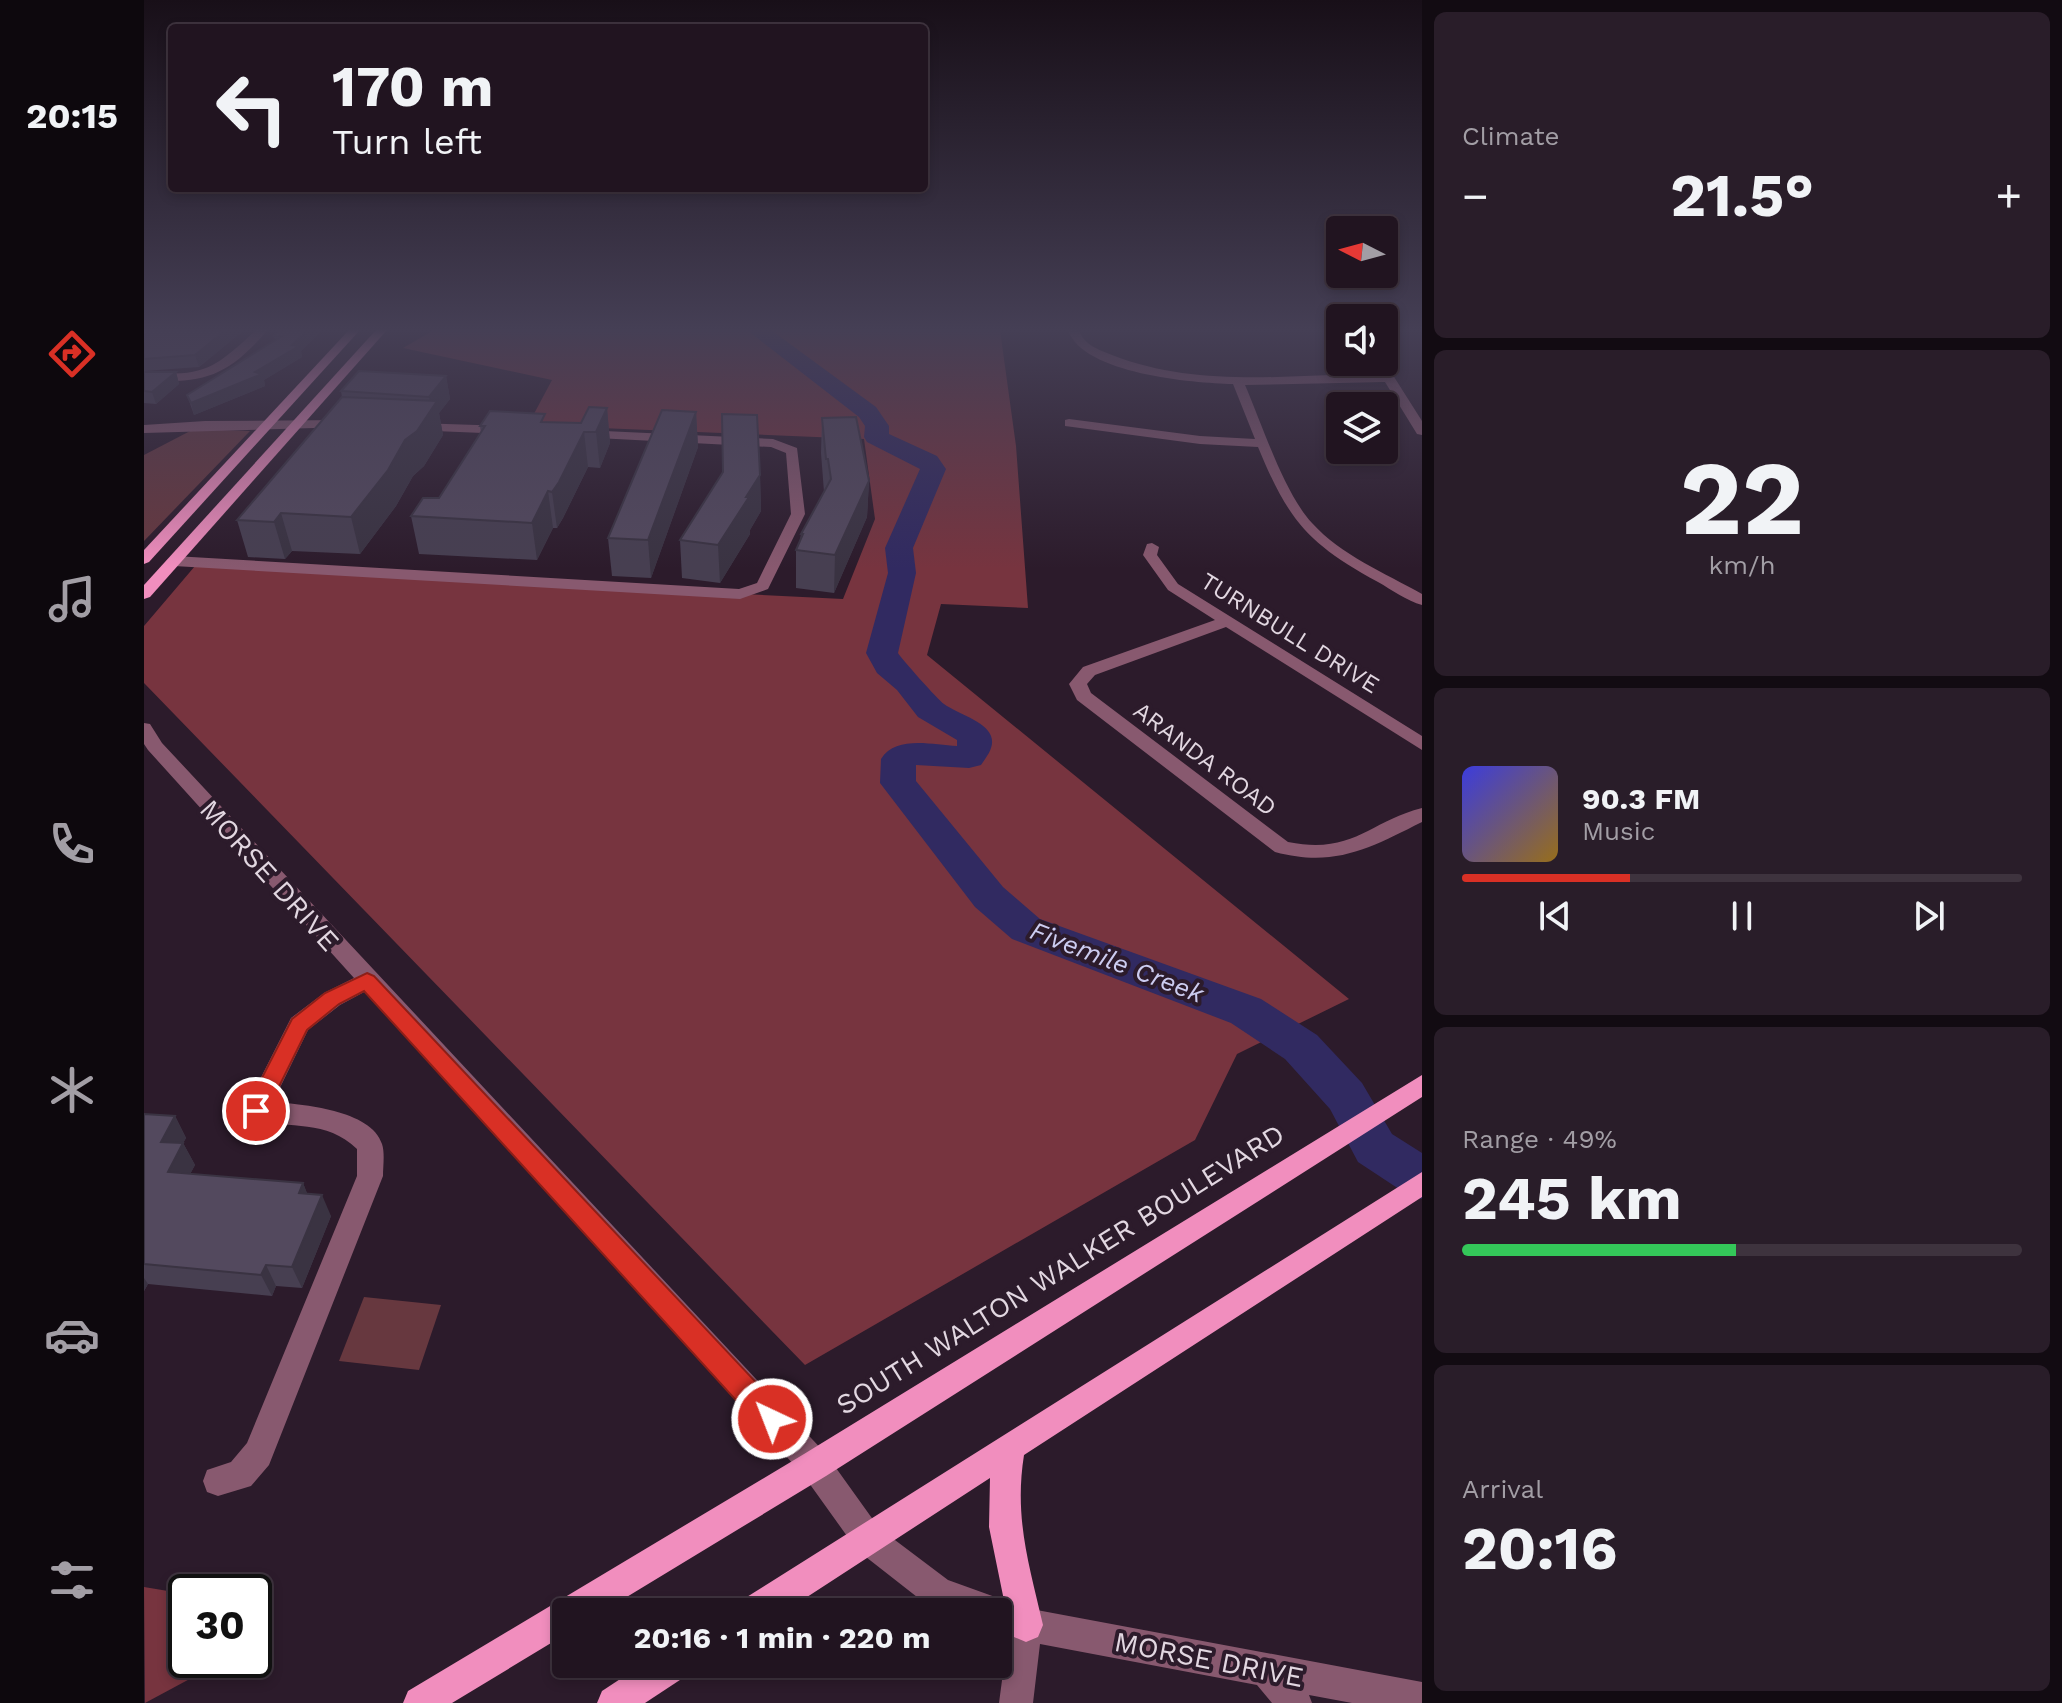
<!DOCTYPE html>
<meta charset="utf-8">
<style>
:root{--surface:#211420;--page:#291d29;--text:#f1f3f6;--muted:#a29ea5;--line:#3e333e;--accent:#d93025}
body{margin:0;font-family:"Work Sans",sans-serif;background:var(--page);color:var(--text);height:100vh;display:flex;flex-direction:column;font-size:30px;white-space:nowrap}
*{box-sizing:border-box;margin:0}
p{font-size:26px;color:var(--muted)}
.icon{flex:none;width:44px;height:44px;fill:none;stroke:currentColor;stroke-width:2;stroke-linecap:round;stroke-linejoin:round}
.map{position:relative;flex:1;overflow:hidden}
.side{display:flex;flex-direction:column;gap:12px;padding:12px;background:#120b12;width:640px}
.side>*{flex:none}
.top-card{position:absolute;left:24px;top:24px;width:760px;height:168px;border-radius:8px;box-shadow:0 4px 12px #0003,0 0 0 2px var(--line);background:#211420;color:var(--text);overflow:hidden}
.needle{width:52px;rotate:276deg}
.tools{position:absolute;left:1182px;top:216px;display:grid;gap:16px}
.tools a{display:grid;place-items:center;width:72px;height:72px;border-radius:8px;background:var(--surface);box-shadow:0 4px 12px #0003,0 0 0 2px var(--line);font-size:40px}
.speed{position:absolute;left:24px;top:1574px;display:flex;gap:16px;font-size:40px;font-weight:700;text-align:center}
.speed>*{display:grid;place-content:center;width:104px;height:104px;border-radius:50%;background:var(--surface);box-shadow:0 4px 12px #0003,0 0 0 2px var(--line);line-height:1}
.speed .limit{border:4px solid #111;border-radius:12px;background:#fff;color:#111}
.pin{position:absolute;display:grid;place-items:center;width:68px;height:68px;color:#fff;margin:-34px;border:4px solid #fff;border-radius:50%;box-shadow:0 2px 8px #0007}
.me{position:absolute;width:88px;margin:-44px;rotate:317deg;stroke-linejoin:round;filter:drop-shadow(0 0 6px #0008)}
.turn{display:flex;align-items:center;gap:28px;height:168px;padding:0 32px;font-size:36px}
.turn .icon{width:104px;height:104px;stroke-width:2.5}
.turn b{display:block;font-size:56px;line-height:68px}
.big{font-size:60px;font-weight:700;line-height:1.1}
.side .card{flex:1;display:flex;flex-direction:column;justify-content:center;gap:12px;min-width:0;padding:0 28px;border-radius:12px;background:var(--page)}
.side .dial{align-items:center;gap:0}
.dial b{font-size:104px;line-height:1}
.song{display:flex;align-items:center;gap:24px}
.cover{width:96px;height:96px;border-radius:12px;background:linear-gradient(135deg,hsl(240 70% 55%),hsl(40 70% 35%))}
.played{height:8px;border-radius:4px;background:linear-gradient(90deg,var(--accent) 30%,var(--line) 30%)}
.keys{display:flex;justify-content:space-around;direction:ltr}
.heat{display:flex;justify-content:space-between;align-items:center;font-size:44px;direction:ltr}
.charge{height:12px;border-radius:6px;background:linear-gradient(90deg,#34c759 49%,var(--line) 0)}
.trip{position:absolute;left:408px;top:1598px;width:460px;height:80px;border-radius:8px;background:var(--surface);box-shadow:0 4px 12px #0003,0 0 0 2px var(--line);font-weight:700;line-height:80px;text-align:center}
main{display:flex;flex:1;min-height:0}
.tab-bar{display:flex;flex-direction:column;width:144px;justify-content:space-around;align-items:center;background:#0d080d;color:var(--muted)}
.tab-bar .icon{width:56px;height:56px}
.tab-bar .on{color:var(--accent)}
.tab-bar b{font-size:36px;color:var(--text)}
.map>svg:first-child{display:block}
</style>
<main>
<nav class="tab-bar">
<b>20:15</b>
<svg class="icon on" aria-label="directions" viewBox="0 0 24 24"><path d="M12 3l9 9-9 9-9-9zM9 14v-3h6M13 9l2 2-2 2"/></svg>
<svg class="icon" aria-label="music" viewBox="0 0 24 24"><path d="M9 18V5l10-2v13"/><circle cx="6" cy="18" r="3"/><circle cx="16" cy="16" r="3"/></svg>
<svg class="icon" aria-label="phone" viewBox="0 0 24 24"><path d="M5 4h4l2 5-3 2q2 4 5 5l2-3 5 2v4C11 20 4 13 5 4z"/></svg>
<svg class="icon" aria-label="climate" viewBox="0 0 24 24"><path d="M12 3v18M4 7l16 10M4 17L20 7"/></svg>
<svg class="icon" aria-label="car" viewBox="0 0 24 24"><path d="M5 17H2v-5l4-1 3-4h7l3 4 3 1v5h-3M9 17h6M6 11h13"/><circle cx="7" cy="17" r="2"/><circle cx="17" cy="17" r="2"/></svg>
<svg class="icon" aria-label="filters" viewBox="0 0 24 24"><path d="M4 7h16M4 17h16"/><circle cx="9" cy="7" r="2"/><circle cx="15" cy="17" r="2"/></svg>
</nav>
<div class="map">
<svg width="1278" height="1703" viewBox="0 0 1278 1703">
<rect width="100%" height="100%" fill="#2c1b2b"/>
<g fill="#67383f">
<polygon points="50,429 106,431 0,541 0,455"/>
<polygon points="220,1297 297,1305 275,1370 195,1361"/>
</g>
<g fill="#77343f">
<polygon points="290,330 856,330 872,446 884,608 797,604 783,655 1205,999 1093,1054 1051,1140 661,1365 0,683 0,626 51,566 699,599 731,519 720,439 384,425 408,380 259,348"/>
<polygon points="0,1587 42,1594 42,1660 81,1660 1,1703"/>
</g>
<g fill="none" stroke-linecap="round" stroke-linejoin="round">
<path fill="#312a61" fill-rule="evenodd" d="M 603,330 L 627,330 L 732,407 L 745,426 L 745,434 L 793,456 L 802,469 L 769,548 L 772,573 L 754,653 C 756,657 795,701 800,704 C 812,713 842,721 847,736 C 851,747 843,756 837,765 L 825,768 L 772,765 L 772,781 L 859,887 L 896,919 L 1117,999 L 1173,1035 L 1218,1083 L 1248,1134 L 1278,1153 L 1278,1199 L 1261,1193 L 1214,1162 L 1186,1109 L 1141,1059 L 1087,1023 L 868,939 L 831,907 L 736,783 L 737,759 C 752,735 788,745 813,746 L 813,740 L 774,717 L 753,690 L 733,673 L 722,653 L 744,573 L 741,548 L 776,469 L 723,442 L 720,437 L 721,426 L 715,417 Z"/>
<g fill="#88596f" fill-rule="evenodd">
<path d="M 112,330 L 124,330 C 82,377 62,383 0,381 L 0,373 C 60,376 68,371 112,330 Z"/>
<path d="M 924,330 L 935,330 C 940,345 955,350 968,355 C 1055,389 1146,374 1237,374 L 1229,362 L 1240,361 L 1278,421 L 1278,435 L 1273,434 L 1241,382 L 1101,385 C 1118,424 1140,493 1168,523 C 1197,555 1241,573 1278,594 L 1278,605 C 1263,601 1248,590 1234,582 C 1164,544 1144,520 1114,447 L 1056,444 L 921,426 L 921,420 L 925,419 L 1056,436 L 1111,439 L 1089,384 C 1049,383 939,374 924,330 Z"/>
<polygon points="200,420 204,421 204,427 0,433 0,425 61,421"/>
<polygon points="272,423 363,426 369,430 363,434 267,430 267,424"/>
<polygon points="439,430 629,439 653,448 661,514 624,589 596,599 30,566 22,561 30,556 595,589 613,583 647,514 642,453 627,447 434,437 433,434"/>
<path d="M 1008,543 L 1015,547 L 1013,555 L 1034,584 L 1278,736 L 1278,750 L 1082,627 L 951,675 L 943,684 L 947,693 L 1144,842 C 1209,855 1224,822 1278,808 L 1278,822 C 1226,848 1191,868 1131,852 L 933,700 L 925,684 L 939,667 L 1071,620 L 1024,590 L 999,555 L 1003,544 Z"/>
<path d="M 0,723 L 6,724 L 18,743 L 682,1454 L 735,1528 L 804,1580 L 882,1608 L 1278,1682 L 1278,1703 L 1208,1703 L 1165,1695 L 1168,1703 L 1128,1703 L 1113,1685 L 896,1644 L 889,1703 L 855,1703 L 864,1635 L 854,1632 L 854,1612 L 804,1612 L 782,1604 L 713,1550 L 660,1476 L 222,991 L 196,1005 L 164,1030 L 129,1102 C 157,1104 228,1110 238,1144 C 241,1153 239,1166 239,1176 L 125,1465 L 107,1486 L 74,1496 L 63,1492 L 59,1481 L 63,1470 L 87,1462 L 103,1443 L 213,1176 L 213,1149 C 180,1117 142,1131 103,1118 L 100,1111 L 147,1018 L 180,993 L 210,978 L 4,750 L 0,744 Z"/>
</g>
<g fill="#f18ebe" fill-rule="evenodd">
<polygon points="205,330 216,330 5,562 0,564 0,550"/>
<polygon points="232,330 243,330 6,597 0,599 0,585"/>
<polygon points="1278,1075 1278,1097 682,1476 458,1612 422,1612 422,1634 308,1703 259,1703 264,1691 660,1454"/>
<path d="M 1278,1172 L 1278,1197 L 880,1455 C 870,1518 885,1564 899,1625 L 894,1637 L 882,1642 L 870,1637 L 865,1625 L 845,1527 L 846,1478 L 640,1612 L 594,1612 L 598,1600 Z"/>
<polygon points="499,1664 547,1664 542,1676 501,1703 453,1703 458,1691"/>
</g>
</g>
<g fill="#473f51">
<polygon points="0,330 100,330 55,367 0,371"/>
<polygon points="136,330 178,330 157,351 158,357 120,380 121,386 50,415 43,395 131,340 130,336"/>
<polygon points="0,372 32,372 35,384 12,404 0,403"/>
<polygon points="302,376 306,399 295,413 299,435 280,466 269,476 252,506 216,554 148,551 141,559 104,557 93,520 198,397 197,391"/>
<polygon points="463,408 466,443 456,468 444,467 419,518 413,528 409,528 393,560 275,554 267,516 295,498 337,433 336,426 402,422 437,423"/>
<polygon points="552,412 554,447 507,578 468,576 464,538"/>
<polygon points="678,418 725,481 723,517 690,593 652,588 652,550 656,540 657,534 680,492 677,453"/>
<polygon points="616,475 617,511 606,530 606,534 576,583 538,578 536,540"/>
<polygon points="0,1114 31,1116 42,1138 39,1143 51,1165 46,1174 159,1183 163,1194 187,1216 158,1288 132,1286 128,1296 4,1284 0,1291"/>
</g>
<g fill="#3a3342">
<polygon points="82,330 100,330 55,367 51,355"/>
<polygon points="164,330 178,330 157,351 158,357 120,380 121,386 50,415 47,403 148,345"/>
<polygon points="32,372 35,384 12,404 8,392"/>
<polygon points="302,376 306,399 295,413 299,435 280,466 269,476 252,506 216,554 207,517 261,440 287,409 285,397"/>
<polygon points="463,408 466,443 456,468 452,432"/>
<polygon points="552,412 554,447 507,578 504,540"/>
<polygon points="440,432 444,467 419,518 413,528 408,492"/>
<polygon points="616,475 617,511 606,530 606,534 576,583 574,545"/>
<polygon points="725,481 723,517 690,593 691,555"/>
<polygon points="404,491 409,528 393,560 388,523"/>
<polygon points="137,513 148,551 141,559 130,522"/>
<polygon points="31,1116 42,1138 28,1163 17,1142"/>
<polygon points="39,1143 51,1165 36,1193 24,1172"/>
<polygon points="159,1183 168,1205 155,1193"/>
<polygon points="178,1195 187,1216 158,1288 148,1267"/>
<polygon points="122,1265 132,1286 128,1296 117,1275"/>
<polygon points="0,1278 4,1284 0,1291"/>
</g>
<g fill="#53495e" stroke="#3a3342" stroke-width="2">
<polygon points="0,330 82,330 51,355 0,359"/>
<polygon points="136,330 164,330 148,345 155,346 111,372 118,374 47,403 43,395 138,336 130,336"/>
<polygon points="215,371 302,376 285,397 197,391"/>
<polygon points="0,372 32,372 8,392 0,391"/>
<polygon points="198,397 293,401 273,431 261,440 244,470 207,517 137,513 130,522 93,520"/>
<polygon points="445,407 463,408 452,432 440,432 415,482 408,492 404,491 388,523 267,516 279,498 295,498 341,426 336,426 346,411 401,414 397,422 437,423"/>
<polygon points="518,410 552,412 504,540 464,538"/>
<polygon points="578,414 613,415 616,475 602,497 605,497 574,545 536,540 579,472"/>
<polygon points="712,417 725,481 691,555 652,550 659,534 657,534 687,479 684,459 682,459 678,418"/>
<polygon points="0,1114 31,1116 17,1142 39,1143 24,1172 159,1183 155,1193 178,1195 148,1267 122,1265 117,1275 0,1264"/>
</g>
<linearGradient id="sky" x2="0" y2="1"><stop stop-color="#180f18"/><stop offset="0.58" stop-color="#453f55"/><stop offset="1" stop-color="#453f55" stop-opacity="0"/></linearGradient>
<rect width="1278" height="569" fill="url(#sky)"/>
<polygon fill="#d93025" stroke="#8d1f18" stroke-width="2" points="223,973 230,976 638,1410 642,1419 638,1429 628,1433 618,1429 220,991 195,1004 163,1030 120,1117 112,1120 104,1117 101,1111 148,1019 181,993"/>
<g text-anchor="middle" stroke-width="8" stroke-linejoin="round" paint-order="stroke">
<g font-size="24" fill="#e2d7e1" stroke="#2c1b2b">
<text transform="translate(1146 633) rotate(32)" y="8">TURNBULL DRIVE</text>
<text transform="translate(1061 759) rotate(37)" y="8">ARANDA ROAD</text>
</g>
<g font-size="26" font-style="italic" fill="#ccccf0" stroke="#2c1b2b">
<text transform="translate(973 962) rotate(21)" y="9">Fivemile Creek</text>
</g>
<g font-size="28" fill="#e2d7e1" stroke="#2c1b2b">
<text transform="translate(126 875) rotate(48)" y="10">MORSE DRIVE</text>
<text transform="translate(916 1269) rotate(-32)" y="10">SOUTH WALTON WALKER BOULEVARD</text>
<text transform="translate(1065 1659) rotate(11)" y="10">MORSE DRIVE</text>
</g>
</g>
</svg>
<div class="tools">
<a><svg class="needle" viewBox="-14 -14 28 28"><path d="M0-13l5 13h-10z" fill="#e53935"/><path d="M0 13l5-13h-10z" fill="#a29ea5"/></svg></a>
<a><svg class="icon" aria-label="sound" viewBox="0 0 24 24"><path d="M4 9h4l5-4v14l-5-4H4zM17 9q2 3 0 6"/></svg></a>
<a><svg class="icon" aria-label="layers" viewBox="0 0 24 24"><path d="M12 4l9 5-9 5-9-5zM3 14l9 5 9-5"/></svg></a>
</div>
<div class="speed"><div class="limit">30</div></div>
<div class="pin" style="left:112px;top:1111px;background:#d93025"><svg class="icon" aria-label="arrive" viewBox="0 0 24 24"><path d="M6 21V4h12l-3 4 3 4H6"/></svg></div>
<svg class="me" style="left:628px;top:1419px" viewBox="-20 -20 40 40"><circle r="17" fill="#d93025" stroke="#fff" stroke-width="3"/><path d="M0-11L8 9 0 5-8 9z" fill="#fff"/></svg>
<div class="trip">20:16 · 1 min · 220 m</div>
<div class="top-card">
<div class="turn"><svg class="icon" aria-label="left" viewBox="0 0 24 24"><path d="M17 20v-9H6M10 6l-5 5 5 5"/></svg><div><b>170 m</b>Turn left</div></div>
</div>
</div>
<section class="side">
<div class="card"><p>Climate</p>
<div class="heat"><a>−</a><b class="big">21.5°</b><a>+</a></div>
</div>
<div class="card dial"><b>22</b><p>km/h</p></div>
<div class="card">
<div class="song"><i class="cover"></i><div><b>90.3 FM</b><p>Music</p></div></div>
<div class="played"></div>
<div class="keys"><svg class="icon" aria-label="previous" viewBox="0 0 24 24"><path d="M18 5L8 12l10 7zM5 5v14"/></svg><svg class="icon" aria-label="pause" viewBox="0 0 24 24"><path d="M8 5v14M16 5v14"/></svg><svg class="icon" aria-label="next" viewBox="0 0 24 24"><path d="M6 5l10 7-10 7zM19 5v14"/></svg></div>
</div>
<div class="card"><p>Range · 49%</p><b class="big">245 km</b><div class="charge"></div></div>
<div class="card"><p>Arrival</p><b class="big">20:16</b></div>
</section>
</main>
